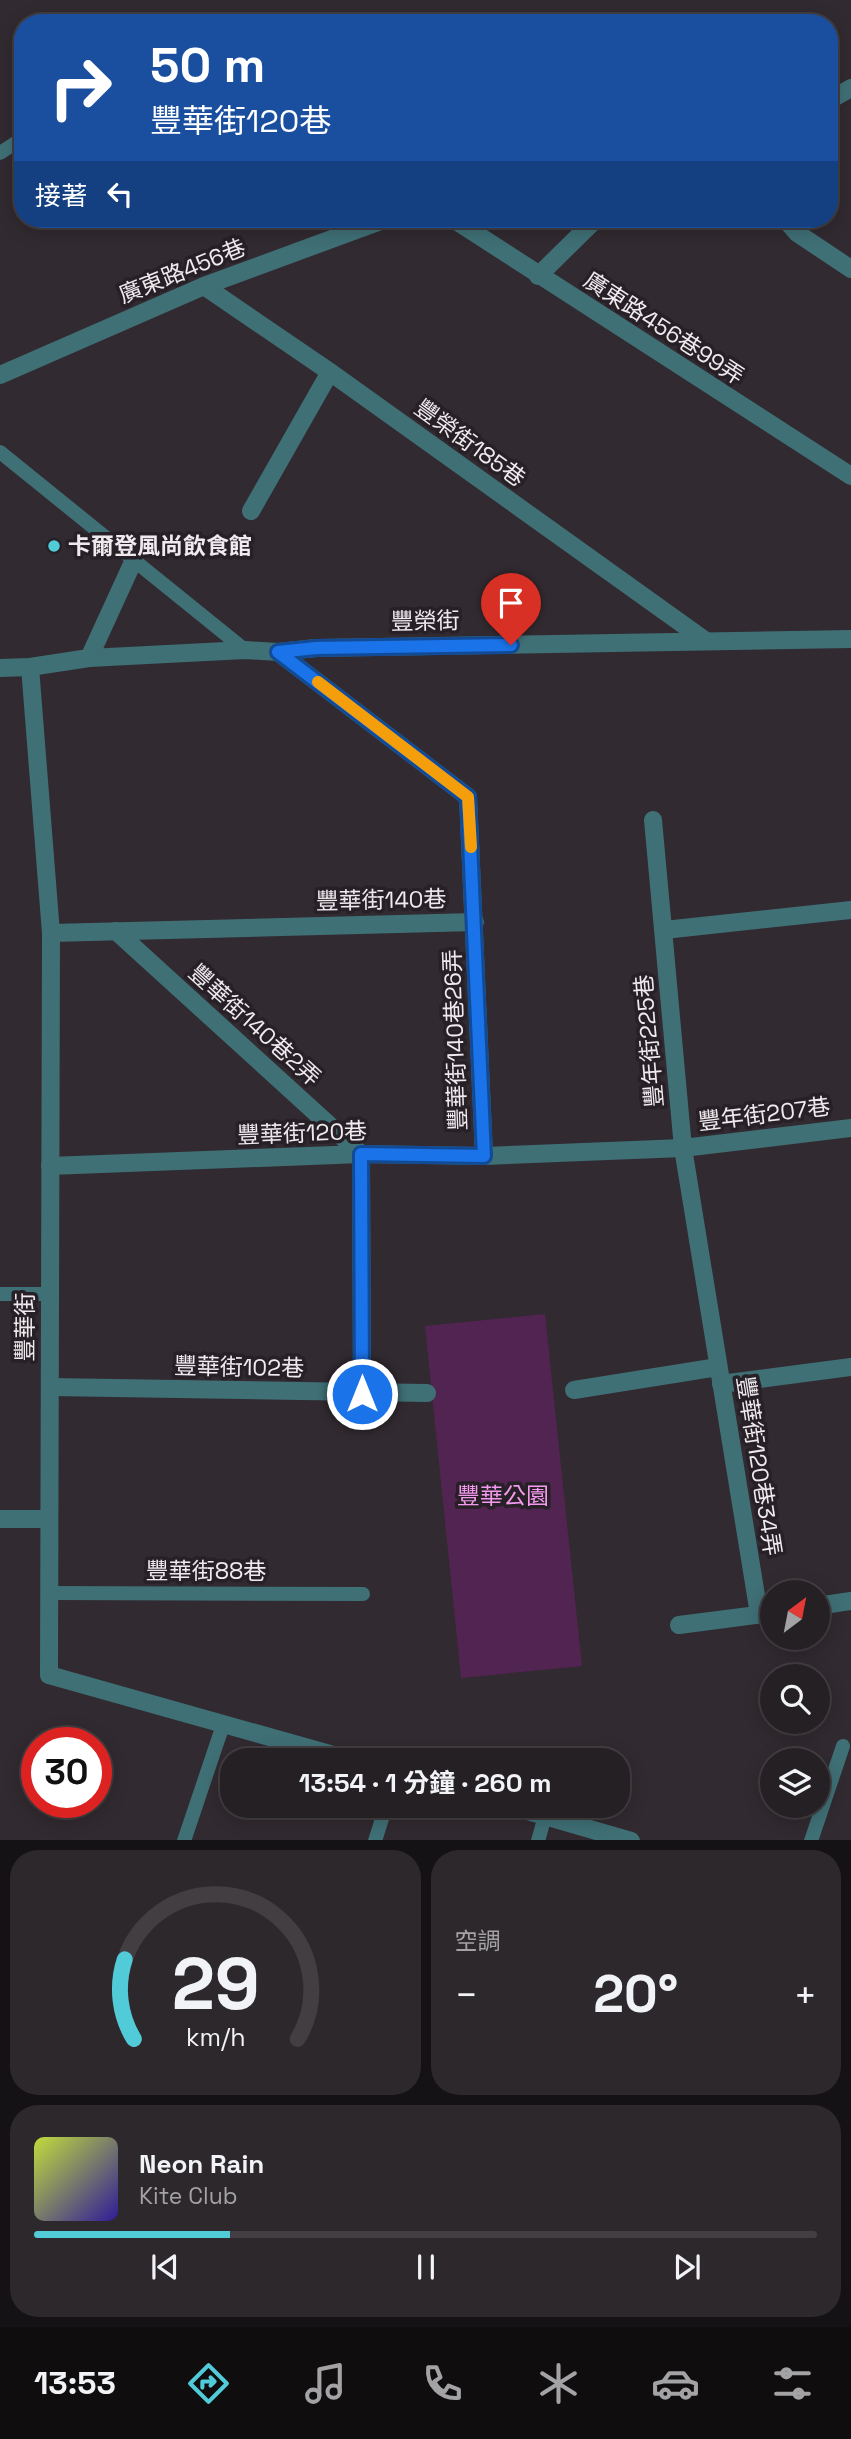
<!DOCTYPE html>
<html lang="zh-TW">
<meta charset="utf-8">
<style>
:root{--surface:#252024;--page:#2d282c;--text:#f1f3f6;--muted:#a3a3a6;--line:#423e41;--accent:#52cbd9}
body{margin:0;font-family:"Space Grotesk","Noto Sans TC",sans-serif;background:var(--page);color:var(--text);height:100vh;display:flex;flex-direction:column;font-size:26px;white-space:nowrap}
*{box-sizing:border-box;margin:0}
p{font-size:23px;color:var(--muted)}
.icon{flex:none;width:38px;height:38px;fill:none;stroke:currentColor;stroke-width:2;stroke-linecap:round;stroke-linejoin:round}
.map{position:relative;height:1840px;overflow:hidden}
.panel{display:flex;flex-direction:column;gap:10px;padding:10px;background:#141214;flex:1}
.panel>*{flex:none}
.banner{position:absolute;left:14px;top:14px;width:824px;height:214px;border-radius:28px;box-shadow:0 4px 18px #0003,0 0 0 2px var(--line);background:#1a4fa0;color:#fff;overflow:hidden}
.needle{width:46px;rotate:32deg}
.buttons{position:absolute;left:760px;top:1580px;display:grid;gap:14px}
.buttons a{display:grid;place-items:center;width:70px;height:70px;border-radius:50%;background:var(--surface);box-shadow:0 4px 18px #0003,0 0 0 2px var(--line);font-size:35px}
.speed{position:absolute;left:21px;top:1727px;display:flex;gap:14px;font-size:35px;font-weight:700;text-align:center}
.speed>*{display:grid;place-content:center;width:91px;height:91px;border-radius:50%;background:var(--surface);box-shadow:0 4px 18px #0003,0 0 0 2px var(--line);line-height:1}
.speed .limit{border:10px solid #d22;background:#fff;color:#111}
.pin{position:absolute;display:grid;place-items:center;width:60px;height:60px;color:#fff;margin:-72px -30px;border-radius:50% 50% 50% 0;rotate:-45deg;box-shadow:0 0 7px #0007}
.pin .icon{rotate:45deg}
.me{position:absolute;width:77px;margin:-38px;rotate:0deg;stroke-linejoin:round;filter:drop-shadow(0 0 5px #0008)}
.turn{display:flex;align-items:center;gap:24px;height:147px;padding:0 21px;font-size:32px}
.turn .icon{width:91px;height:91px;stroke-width:2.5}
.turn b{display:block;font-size:49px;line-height:60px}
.then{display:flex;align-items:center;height:66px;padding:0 21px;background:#0003;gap:14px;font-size:26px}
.big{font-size:52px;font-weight:700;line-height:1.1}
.panel .widget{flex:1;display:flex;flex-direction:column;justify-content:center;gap:10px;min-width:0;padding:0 24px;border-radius:28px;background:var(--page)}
.panel .dial{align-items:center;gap:0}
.dial svg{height:182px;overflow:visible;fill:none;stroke:var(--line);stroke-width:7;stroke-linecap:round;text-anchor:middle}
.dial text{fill:var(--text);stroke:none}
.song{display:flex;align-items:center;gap:21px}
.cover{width:84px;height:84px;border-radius:10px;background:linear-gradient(135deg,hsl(70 70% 55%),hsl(250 70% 35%))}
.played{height:7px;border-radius:4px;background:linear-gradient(90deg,var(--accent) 25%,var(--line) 25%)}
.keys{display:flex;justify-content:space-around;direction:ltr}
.heat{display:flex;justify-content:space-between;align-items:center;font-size:38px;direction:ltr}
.panel .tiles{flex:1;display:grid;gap:10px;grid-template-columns:1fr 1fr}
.widget:last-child{grid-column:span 2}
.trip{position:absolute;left:220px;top:1748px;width:410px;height:70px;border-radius:28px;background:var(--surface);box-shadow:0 4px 18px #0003,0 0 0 2px var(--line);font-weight:700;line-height:70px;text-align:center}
.menu{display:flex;height:112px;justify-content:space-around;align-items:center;background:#0f0d0e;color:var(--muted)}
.menu .icon{width:49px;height:49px}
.menu .on{color:var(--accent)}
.menu b{font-size:32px;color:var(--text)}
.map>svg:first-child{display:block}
</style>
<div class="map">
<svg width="851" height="1841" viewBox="0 0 851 1841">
<rect width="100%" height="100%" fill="#312a30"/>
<polygon fill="#522451" points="545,1314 582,1666 461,1678 425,1326"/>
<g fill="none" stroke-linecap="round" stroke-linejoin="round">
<g stroke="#3f7076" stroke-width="14">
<polyline points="0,153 23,138"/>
<polyline points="0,452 245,650"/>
<polyline points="0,1294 49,1294"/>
<polyline points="49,1593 363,1594"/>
<polyline points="184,1841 223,1725"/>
<polyline points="375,1841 386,1806"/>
<polyline points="538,1841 545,1816"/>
<polyline points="811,1841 843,1746"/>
</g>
<g stroke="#3f7076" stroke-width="18">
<polyline points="830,100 851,88"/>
<polyline points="453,219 851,476"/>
<polyline points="785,219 797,233 851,269"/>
<polyline points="538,276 596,219"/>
<polyline points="204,286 330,372 706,641"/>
<polyline points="0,375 204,286 386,219"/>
<polyline points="251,511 330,372"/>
<polyline points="278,652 468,797 484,1156"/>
<polyline points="89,658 133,562"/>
<polyline points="30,667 51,933 49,1675 351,1760"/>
<polyline points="0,668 30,667 89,658 245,650 278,652 316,648 851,639"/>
<polyline points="653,820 683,1148 759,1614"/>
<polyline points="664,930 851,910"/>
<polyline points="116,931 361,1154 362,1394"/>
<polyline points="51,933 475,922"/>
<polyline points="50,1166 361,1154 484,1156 683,1148 851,1128"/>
<polyline points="721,1384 851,1367"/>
<polyline points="50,1387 427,1393"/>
<polyline points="574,1390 718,1367"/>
<polyline points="0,1519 49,1519"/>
<polyline points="817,1606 851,1601"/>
<polyline points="679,1625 772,1613"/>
<polyline points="510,1806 631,1841"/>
</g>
</g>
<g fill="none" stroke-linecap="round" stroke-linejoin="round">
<defs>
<polyline id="route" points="362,1394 361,1154 484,1156 468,797 278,652 316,648 511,645"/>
</defs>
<use href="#route" stroke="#114b97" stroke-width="18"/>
<use href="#route" stroke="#1a73e8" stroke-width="12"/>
<polyline stroke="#f59e0b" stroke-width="12" points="318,682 468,797 471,847"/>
</g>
<circle fill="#52cbd9" stroke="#272026" stroke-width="2.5" cx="54" cy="546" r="7"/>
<g text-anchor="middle" stroke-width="7" stroke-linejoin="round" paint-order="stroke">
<g font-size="23" fill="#efeaee" stroke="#272026">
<text transform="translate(182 271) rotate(-22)" y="8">廣東路456巷</text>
<text transform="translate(664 328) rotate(33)" y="8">廣東路456巷99弄</text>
<text transform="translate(470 443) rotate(36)" y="8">豐榮街185巷</text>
<text transform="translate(425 621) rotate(-1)" y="8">豐榮街</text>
<text transform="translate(381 900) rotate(-1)" y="8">豐華街140巷</text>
<text transform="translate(255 1025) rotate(42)" y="8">豐華街140巷2弄</text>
<text transform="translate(455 1040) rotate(-92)" y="8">豐華街140巷26弄</text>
<text transform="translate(649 1041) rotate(-95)" y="8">豐年街225巷</text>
<text transform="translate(764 1114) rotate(-7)" y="8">豐年街207巷</text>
<text transform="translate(302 1133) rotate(-2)" y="8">豐華街120巷</text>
<text transform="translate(25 1327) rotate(-90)" y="8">豐華街</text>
<text transform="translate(239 1367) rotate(1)" y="8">豐華街102巷</text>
<text transform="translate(759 1466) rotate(81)" y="8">豐華街120巷34弄</text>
<text x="206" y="1579">豐華街88巷</text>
</g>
<g font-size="23" font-weight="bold" fill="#efeaee" stroke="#272026" text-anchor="start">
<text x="68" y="554">卡爾登風尚飲食館</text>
</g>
<g font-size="23" fill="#f399ee" stroke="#272026">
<text x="503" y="1504">豐華公園</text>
</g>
</g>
</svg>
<div class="buttons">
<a><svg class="needle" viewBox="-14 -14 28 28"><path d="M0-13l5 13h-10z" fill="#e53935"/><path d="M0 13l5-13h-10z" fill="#a3a3a6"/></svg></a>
<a><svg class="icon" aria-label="search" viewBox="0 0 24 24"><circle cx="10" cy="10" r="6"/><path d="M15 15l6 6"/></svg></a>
<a><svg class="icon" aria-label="layers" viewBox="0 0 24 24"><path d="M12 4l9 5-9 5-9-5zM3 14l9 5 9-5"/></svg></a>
</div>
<div class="speed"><div class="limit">30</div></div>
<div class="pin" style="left:511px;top:645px;background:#d93025"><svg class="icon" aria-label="arrive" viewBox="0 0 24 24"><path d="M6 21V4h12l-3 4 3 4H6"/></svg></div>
<svg class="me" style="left:362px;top:1394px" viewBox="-20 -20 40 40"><circle r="17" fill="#1a73e8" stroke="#fff" stroke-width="3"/><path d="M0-11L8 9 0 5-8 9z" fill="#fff"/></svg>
<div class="trip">13:54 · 1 分鐘 · 260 m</div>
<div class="banner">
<div class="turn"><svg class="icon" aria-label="right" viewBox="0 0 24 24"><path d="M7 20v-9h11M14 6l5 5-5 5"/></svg><div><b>50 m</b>豐華街120巷</div></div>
<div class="then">接著<svg class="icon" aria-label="left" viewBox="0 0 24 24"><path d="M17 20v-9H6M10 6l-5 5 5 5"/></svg></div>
</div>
</div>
<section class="panel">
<div class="tiles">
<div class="widget dial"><svg viewBox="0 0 100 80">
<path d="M14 69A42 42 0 1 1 86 69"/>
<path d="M14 69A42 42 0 0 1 10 34" stroke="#52cbd9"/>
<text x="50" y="56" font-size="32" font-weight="700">29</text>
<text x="50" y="72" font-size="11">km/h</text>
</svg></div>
<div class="widget"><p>空調</p>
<div class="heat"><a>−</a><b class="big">20°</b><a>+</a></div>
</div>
<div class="widget">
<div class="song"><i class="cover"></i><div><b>Neon Rain</b><p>Kite Club</p></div></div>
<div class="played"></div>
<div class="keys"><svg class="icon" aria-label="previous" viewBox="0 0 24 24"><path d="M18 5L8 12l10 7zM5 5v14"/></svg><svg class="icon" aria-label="pause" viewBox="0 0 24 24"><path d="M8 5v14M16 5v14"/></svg><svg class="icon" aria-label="next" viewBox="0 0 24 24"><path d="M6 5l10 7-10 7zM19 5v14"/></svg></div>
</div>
</div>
</section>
<nav class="menu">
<b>13:53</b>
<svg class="icon on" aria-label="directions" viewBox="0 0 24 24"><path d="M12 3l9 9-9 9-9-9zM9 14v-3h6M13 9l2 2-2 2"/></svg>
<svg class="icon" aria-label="music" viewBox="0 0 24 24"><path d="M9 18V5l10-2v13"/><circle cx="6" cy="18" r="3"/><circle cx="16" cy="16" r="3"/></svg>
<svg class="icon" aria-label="phone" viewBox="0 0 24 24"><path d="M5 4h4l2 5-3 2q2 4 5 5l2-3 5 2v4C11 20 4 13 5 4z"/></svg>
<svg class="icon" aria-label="climate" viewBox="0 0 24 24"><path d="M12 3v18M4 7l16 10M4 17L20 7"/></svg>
<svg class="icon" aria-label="car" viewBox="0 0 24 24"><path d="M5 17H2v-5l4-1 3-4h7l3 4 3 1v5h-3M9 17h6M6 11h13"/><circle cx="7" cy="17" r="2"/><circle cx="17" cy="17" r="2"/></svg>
<svg class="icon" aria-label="filters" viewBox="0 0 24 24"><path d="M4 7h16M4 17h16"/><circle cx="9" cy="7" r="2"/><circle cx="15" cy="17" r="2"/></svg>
</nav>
